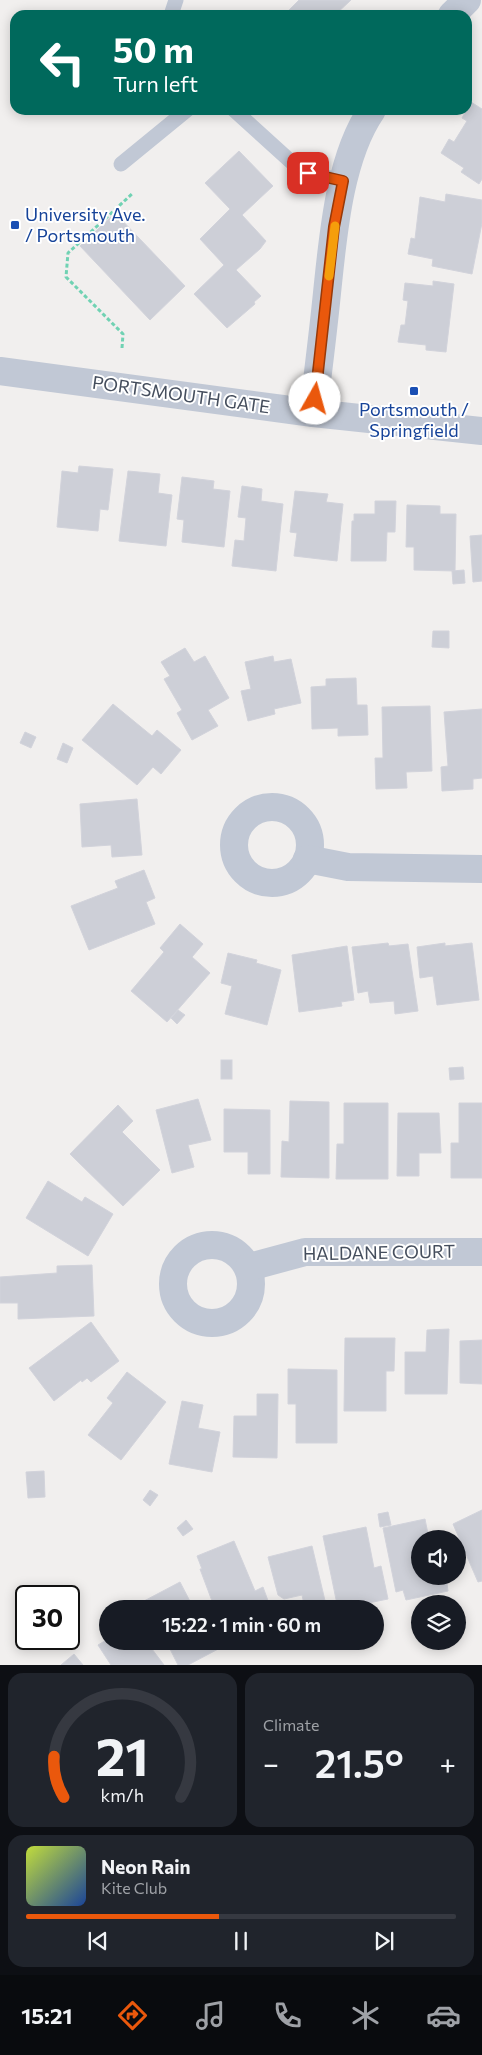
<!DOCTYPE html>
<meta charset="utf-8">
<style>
:root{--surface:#171b24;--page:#20242c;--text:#f1f3f6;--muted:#9ea1a6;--line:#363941;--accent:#ea580c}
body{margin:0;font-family:Commissioner,sans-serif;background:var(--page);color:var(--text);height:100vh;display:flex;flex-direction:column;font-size:19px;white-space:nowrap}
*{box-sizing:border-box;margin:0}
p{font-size:16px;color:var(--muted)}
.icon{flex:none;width:28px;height:28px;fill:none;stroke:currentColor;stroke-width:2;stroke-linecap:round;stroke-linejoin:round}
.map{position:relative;height:1665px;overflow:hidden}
.sheet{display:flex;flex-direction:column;gap:8px;padding:8px;background:#0d0f14;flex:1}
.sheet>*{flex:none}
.guide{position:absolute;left:10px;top:10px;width:462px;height:105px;border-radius:15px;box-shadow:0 2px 12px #0003;background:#00695c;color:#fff;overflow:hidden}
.buttons{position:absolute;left:411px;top:1530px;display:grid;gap:10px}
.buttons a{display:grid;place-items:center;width:55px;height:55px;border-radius:50%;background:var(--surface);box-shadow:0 2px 12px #0003;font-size:25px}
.speed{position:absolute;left:15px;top:1585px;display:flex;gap:10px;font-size:25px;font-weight:700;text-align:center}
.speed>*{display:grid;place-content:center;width:65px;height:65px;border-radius:50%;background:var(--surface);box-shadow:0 2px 12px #0003;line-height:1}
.speed .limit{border:2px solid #111;border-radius:8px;background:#fff;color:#111}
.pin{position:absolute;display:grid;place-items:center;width:42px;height:42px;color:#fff;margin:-21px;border-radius:10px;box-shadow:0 2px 8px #0006}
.me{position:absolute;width:55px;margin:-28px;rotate:7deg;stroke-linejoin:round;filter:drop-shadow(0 0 4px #0008)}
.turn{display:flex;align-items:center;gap:18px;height:105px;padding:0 20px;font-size:22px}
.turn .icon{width:65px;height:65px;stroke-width:2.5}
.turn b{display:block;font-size:35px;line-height:42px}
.big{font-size:38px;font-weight:600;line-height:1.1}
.sheet .widget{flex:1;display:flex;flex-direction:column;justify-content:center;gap:8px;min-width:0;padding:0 18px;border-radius:15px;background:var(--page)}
.sheet .dial{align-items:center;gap:0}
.dial svg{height:130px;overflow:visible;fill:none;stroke:var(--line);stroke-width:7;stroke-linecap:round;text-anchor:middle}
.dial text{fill:var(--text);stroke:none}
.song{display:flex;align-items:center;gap:15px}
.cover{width:60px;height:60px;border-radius:8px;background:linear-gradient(135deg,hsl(70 70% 55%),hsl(220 70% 35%))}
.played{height:5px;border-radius:2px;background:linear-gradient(90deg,var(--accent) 45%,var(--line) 45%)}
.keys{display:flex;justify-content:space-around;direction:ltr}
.heat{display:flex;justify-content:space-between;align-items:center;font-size:28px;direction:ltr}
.sheet .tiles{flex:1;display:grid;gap:8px;grid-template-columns:1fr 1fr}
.widget:last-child{grid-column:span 2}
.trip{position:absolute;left:99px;top:1600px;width:285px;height:50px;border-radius:25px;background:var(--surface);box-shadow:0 2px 12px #0003;font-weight:600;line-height:50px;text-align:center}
.tab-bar{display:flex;height:80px;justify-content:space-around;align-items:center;background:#090b0e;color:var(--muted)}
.tab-bar .icon{width:35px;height:35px}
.tab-bar .current{color:var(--accent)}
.tab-bar b{font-size:22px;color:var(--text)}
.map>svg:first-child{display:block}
</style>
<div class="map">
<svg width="482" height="1665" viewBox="0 0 482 1665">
<rect width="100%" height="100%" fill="#f1efee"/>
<g fill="#cdcfd7" stroke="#d2d3db">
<polygon points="299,0 351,0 335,15 284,15"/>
<polygon points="471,102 482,109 482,179 479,184 461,172 464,168 441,153 449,139 454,142 467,121 462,118"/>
<polygon points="239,151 273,186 242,215 266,241 260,249 236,270 261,296 254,302 255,304 227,328 194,294 224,265 200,239 230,209 205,183"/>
<polygon points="446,194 482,200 482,223 472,274 432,266 433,259 408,254 411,238 415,239 420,197 445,202"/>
<polygon points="115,213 185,286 150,320 80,246"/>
<polygon points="433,281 454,284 446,352 426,350 426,345 398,342 401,325 405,325 408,301 403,300 405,283 433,286"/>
<polygon points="79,466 113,469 108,510 100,509 98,531 57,527 62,471 78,473"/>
<polygon points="128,471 160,474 158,493 172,495 166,546 119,541"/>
<polygon points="182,477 214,481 213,489 230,491 224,547 182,542 184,520 177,519"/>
<polygon points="242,486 262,489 261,501 283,504 276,571 232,566 235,540 244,541 246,518 238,517"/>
<polygon points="295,491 328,494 326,502 343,504 337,561 294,556 297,533 290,532"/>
<polygon points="375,501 396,501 395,532 387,532 386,561 351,561 352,521 354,521 354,514 375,514"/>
<polygon points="407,505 440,506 440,514 456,514 455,571 414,570 414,547 406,547"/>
<polygon points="482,535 482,581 473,582 470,536"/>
<polygon points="464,570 465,583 453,584 452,571"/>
<polygon points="433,631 449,631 449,648 432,647"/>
<polygon points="185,648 194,662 205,656 229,698 208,710 218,726 192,740 177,713 182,710 164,679 170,676 161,662"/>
<polygon points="273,656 274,662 291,659 301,703 274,709 275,714 248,721 241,691 251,689 245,662"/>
<polygon points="356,678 357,705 367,705 368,735 338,736 338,728 312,729 311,687 326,686 326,679"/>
<polygon points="113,704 152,736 157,730 181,750 161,774 153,767 137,785 82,740"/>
<polygon points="430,706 432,771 406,772 407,788 376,789 375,758 383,758 382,707"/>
<polygon points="482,709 482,778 473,779 473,789 442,791 441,767 448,766 444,712"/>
<polygon points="25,732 36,737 31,748 20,743"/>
<polygon points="63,743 73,748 67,763 57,759"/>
<polygon points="137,799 142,855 112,857 111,845 82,847 80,804"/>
<polygon points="144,870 155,898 146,902 155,924 89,950 71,906 118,888 115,881"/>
<polygon points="180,924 203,944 192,957 210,973 167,1022 131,991 164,952 160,948"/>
<polygon points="388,943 389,946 408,944 418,1011 395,1014 394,1001 370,1003 368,991 358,993 352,947"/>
<polygon points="445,943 445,946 472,943 479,1000 437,1005 433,976 420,978 417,947"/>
<polygon points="347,946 354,1000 341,1002 342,1006 299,1012 292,955"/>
<polygon points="228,953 257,960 256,963 281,970 267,1025 225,1014 232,986 221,983"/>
<polygon points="178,1010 185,1015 177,1024 171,1018"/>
<rect x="221" y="1060" width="11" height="19"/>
<polygon points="463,1067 464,1079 450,1080 449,1068"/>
<polygon points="198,1099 211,1140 188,1145 194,1167 172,1173 156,1110"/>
<polygon points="290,1101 329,1102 329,1178 281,1177 282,1141 289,1142"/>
<polygon points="344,1103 388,1103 388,1179 336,1179 337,1144 344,1144"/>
<polygon points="459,1103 482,1103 482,1178 451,1178 451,1143 459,1143"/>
<polygon points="118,1105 133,1121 122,1132 160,1170 123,1206 70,1154"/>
<polygon points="224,1109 270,1110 270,1174 248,1174 248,1152 224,1152"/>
<polygon points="398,1113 439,1113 441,1153 419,1153 419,1176 397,1176"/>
<polygon points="48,1181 82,1202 85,1197 113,1214 88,1256 26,1218"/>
<polygon points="92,1265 94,1316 18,1319 18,1303 0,1303 0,1277 57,1273 57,1266"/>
<polygon points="91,1322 119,1361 91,1382 87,1378 82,1382 81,1380 54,1401 29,1368"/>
<polygon points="449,1329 447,1394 405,1394 405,1352 426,1352 427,1330"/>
<polygon points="345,1338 395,1338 394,1371 386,1371 386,1411 344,1411"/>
<polygon points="482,1340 482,1384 460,1383 460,1341"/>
<polygon points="288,1369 337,1370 337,1443 296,1443 296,1404 288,1404"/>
<polygon points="127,1372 166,1402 121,1460 88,1435 113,1403 107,1398"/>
<polygon points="257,1394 278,1394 277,1458 233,1457 234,1416 257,1416"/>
<polygon points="182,1401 203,1405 198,1428 220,1432 212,1472 169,1464"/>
<polygon points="44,1471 45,1497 28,1498 26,1472"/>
<polygon points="150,1490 158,1495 150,1506 143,1500"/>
<polygon points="482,1510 482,1581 478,1582 453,1524"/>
<polygon points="388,1512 391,1525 380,1527 378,1514"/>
<polygon points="425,1519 429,1539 420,1539 420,1576 446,1576 448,1591 406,1600 403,1590 396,1592 383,1528"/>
<polygon points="186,1520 193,1529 183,1536 177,1528"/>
<polygon points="366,1527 374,1568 381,1566 388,1599 338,1609 323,1536"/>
<polygon points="234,1541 255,1591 263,1587 271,1609 215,1609 200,1569 202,1569 197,1556"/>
<polygon points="312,1546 327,1609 305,1609 302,1595 284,1599 278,1595 268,1557"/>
<polygon points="180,1582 194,1609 149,1609 144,1601"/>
<polygon points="108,1639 108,1641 146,1641 164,1665 111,1665 98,1645"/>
<polygon points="166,1641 219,1641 222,1647 188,1665 178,1665"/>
<polygon points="74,1654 83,1665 61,1665"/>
</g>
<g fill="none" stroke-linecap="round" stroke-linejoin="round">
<polyline stroke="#70d2b3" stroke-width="3" stroke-dasharray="4 2.5" stroke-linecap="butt" points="122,348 123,334 66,277 68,253 133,193"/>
<g stroke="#c1c8d5" stroke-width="15">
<polyline points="171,15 176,0"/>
<polyline points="234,110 298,168 308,173 343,181"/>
<polyline points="121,164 187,110"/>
</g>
<g stroke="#c1c8d5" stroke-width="28">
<polyline points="452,15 467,0"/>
<polyline points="0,371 313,413 482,431"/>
<path d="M 313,413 C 318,373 323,333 327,293 C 333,236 339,158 372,110"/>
<circle cx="272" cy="845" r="38"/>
<polyline points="307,859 348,867 482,869"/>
<circle cx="212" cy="1284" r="39"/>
<polyline points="249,1267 305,1252 482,1252"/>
</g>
</g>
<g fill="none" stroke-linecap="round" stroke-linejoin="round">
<defs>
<polyline id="route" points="308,173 343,181 334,227 315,399"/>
</defs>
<use href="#route" stroke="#983908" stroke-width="12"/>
<use href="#route" stroke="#ea580c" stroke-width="9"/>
<polyline stroke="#f59e0b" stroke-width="9" points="329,276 335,226"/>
</g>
<g fill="#1a4fb4" stroke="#fff" stroke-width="2">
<rect x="10" y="220" width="10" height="10" rx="2.5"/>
<rect x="409" y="386" width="10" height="10" rx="2.5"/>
</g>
<g text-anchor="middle" stroke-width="4" stroke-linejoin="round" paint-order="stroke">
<g font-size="18" fill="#164399" stroke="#fff" text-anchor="start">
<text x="25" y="221">University Ave.<tspan x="25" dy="21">/ Portsmouth</tspan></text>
<text x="414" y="416" text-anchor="middle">Portsmouth /<tspan x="414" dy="21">Springfield</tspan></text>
</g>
<g font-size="18" fill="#454e5d" stroke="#fff">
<text transform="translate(181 395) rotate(8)" y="6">PORTSMOUTH GATE</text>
<text transform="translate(379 1253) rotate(-1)" y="6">HALDANE COURT</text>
</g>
</g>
</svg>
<div class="buttons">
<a><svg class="icon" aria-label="sound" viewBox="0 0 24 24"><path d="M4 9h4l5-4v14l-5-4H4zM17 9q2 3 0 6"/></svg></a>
<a><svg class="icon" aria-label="layers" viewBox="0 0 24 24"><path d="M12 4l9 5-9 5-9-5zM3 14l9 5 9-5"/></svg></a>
</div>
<div class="speed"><div class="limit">30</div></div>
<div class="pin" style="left:308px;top:173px;background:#d93025"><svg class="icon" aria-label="arrive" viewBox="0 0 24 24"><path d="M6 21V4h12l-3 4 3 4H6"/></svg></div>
<svg class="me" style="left:315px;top:399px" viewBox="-20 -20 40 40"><circle r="19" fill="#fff"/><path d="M0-13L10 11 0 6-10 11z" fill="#ea580c"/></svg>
<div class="trip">15:22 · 1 min · 60 m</div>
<div class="guide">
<div class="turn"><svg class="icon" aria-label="left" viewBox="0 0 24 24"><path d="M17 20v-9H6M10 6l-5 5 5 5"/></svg><div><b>50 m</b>Turn left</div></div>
</div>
</div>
<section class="sheet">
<div class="tiles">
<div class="widget dial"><svg viewBox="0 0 100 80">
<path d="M14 69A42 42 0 1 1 86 69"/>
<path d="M14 69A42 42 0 0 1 8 44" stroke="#ea580c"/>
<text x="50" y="56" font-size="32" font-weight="700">21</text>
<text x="50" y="72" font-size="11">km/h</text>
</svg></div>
<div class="widget"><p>Climate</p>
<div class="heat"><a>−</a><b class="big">21.5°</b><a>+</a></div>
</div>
<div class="widget">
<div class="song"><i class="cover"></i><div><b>Neon Rain</b><p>Kite Club</p></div></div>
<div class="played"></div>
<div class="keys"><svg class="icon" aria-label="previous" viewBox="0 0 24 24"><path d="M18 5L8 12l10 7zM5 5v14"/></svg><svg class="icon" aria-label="pause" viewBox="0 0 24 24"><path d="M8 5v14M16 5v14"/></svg><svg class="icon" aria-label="next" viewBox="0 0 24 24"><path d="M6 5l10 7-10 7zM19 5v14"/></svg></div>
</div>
</div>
</section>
<nav class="tab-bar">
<b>15:21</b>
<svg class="icon current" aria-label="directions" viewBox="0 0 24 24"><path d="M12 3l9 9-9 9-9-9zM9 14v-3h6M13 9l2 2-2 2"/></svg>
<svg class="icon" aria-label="music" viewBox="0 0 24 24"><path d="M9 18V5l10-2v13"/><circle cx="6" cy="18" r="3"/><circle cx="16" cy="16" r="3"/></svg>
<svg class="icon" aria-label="phone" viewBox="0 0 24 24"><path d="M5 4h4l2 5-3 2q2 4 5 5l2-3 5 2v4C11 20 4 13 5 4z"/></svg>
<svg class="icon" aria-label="climate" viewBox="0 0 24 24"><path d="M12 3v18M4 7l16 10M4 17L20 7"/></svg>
<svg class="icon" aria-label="car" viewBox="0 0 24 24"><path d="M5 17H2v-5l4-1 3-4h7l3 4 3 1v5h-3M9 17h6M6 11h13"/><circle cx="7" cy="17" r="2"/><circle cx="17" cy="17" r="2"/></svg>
</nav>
